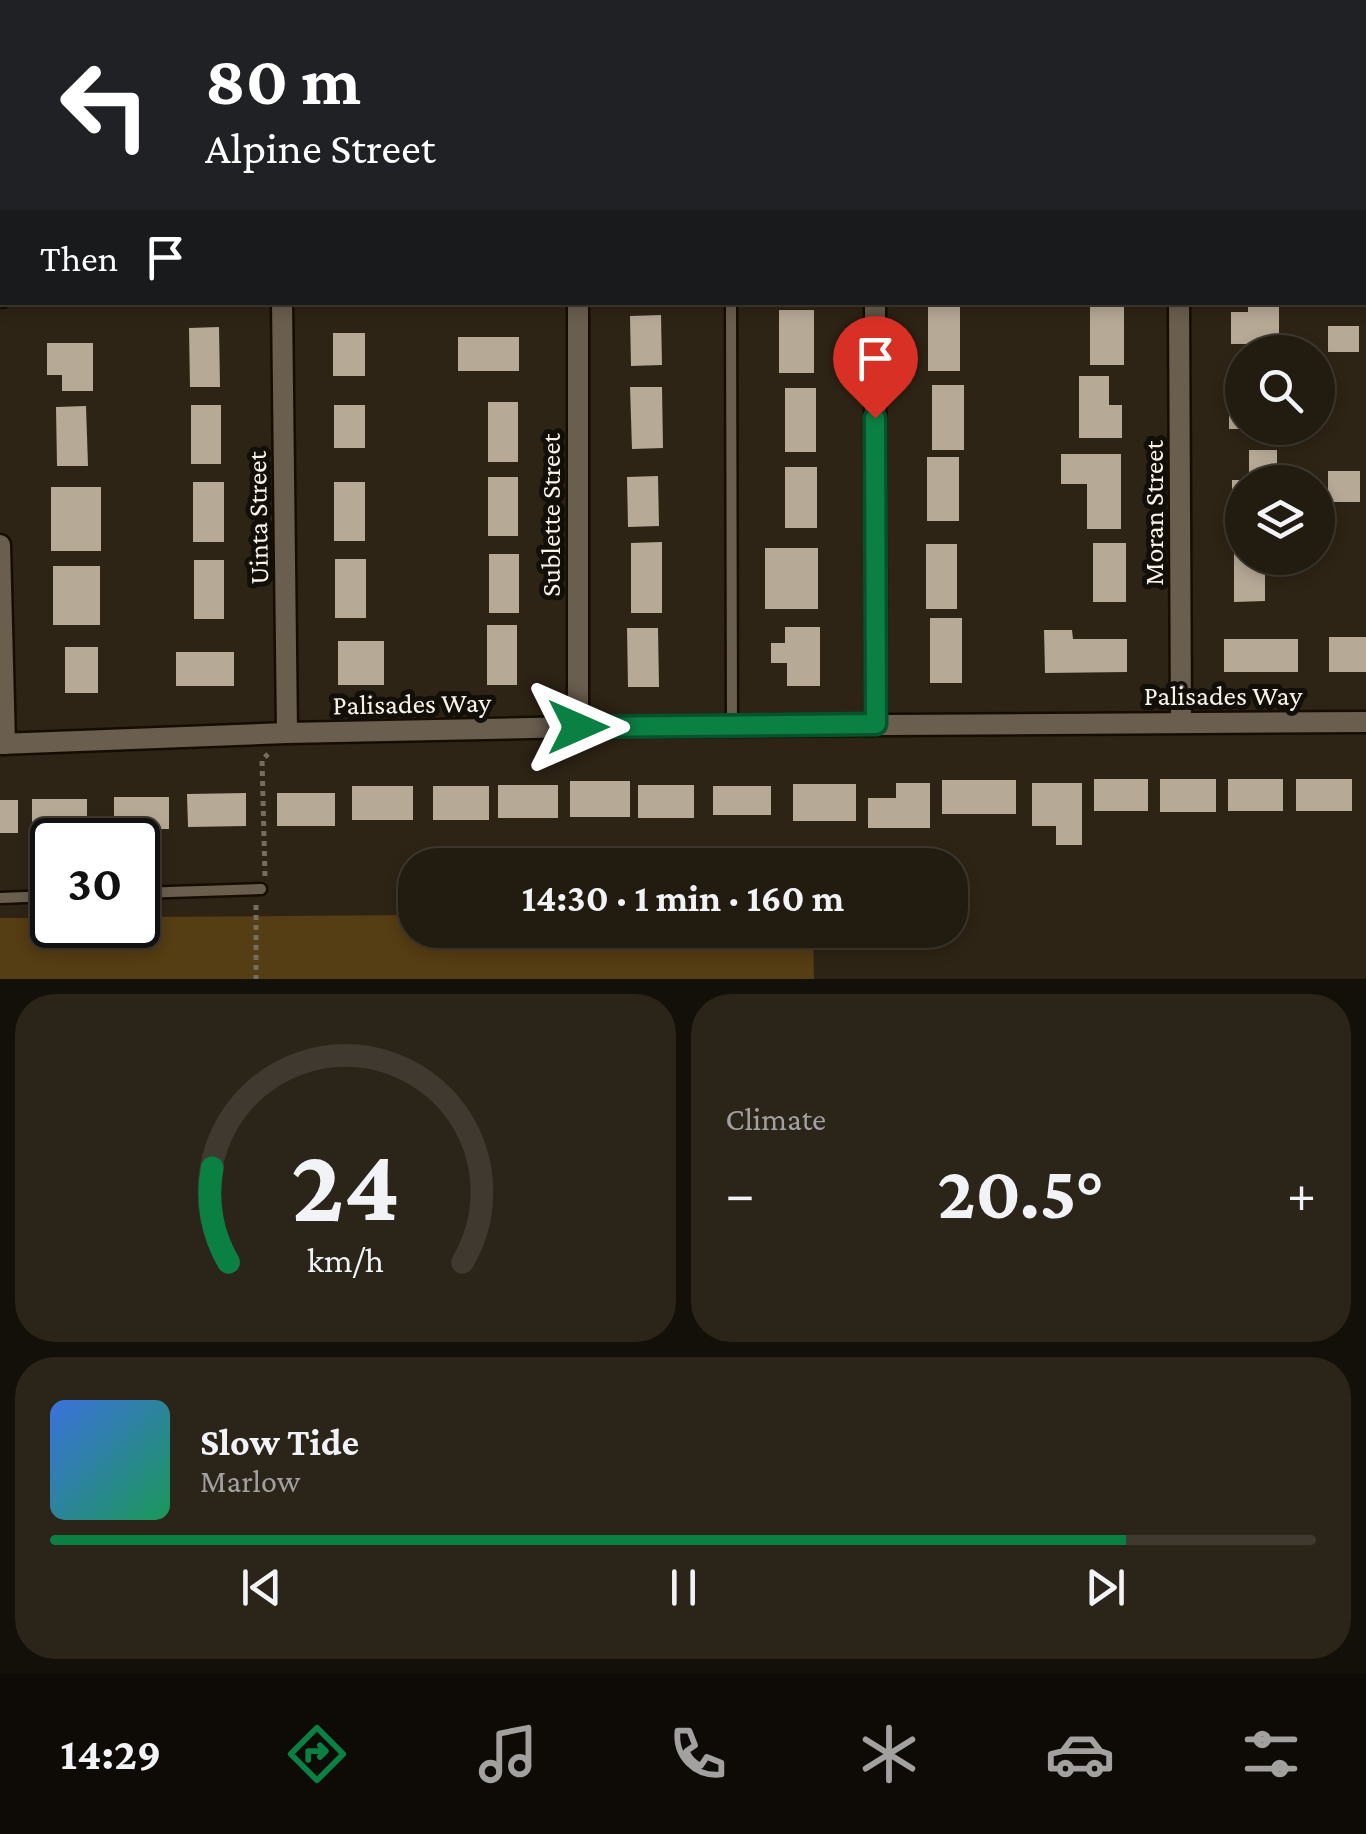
<!DOCTYPE html>
<meta charset="utf-8">
<style>
:root{--surface:#221b10;--page:#2a2419;--text:#f1f3f6;--muted:#a2a19f;--line:#3f3930;--accent:#0b8043}
body{margin:0;font-family:"Crimson Pro",serif;background:var(--page);color:var(--text);height:100vh;display:flex;flex-direction:column;font-size:38px;white-space:nowrap}
*{box-sizing:border-box;margin:0}
p{font-size:32px;color:var(--muted)}
.icon{flex:none;width:55px;height:55px;fill:none;stroke:currentColor;stroke-width:2;stroke-linecap:round;stroke-linejoin:round}
.map{position:relative;height:979px;overflow:hidden}
.panel{display:flex;flex-direction:column;gap:15px;padding:15px;background:#130f09;flex:1}
.panel>*{flex:none}
.top-card{position:absolute;left:0px;top:0px;width:1368px;height:305px;box-shadow:0 5px 15px #0003,0 0 0 2px var(--line);background:#202124;color:#fff;overflow:hidden}
.fabs{position:absolute;left:1225px;top:335px;display:grid;gap:20px}
.fabs a{display:grid;place-items:center;width:110px;height:110px;border-radius:50%;background:var(--surface);box-shadow:0 5px 15px #0003,0 0 0 2px var(--line);font-size:50px}
.speed{position:absolute;left:30px;top:818px;display:flex;gap:20px;font-size:50px;font-weight:700;text-align:center}
.speed>*{display:grid;place-content:center;width:130px;height:130px;border-radius:50%;background:var(--surface);box-shadow:0 5px 15px #0003,0 0 0 2px var(--line);line-height:1}
.speed .limit{border:5px solid #111;border-radius:15px;background:#fff;color:#111}
.pin{position:absolute;display:grid;place-items:center;width:85px;height:85px;color:#fff;margin:-102px -42px;border-radius:50% 50% 50% 0;rotate:-45deg;box-shadow:0 0 10px #0007}
.pin .icon{rotate:45deg}
.me{position:absolute;width:110px;margin:-55px;rotate:90deg;stroke-linejoin:round;filter:drop-shadow(0 0 8px #0008)}
.turn{display:flex;align-items:center;gap:35px;height:210px;padding:0 40px;font-size:45px}
.turn .icon{width:130px;height:130px;stroke-width:2.5}
.turn b{display:block;font-size:70px;line-height:85px}
.then{display:flex;align-items:center;height:95px;padding:0 40px;background:#0003;gap:20px;font-size:38px}
.big{font-size:75px;font-weight:700;line-height:1.1}
.panel .card{flex:1;display:flex;flex-direction:column;justify-content:center;gap:15px;min-width:0;padding:0 35px;border-radius:40px;background:var(--page)}
.panel .dial{align-items:center;gap:0}
.dial svg{height:260px;overflow:visible;fill:none;stroke:var(--line);stroke-width:7;stroke-linecap:round;text-anchor:middle}
.dial text{fill:var(--text);stroke:none}
.song{display:flex;align-items:center;gap:30px}
.cover{width:120px;height:120px;border-radius:15px;background:linear-gradient(135deg,hsl(220 70% 55%),hsl(150 70% 35%))}
.played{height:10px;border-radius:5px;background:linear-gradient(90deg,var(--accent) 85%,var(--line) 85%)}
.keys{display:flex;justify-content:space-around;direction:ltr}
.heat{display:flex;justify-content:space-between;align-items:center;font-size:55px;direction:ltr}
.panel .tiles{flex:1;display:grid;gap:15px;grid-template-columns:1fr 1fr}
.card:last-child{grid-column:span 2}
.trip{position:absolute;left:398px;top:848px;width:570px;height:100px;border-radius:40px;background:var(--surface);box-shadow:0 5px 15px #0003,0 0 0 2px var(--line);font-weight:700;line-height:100px;text-align:center}
.menu{display:flex;height:160px;justify-content:space-around;align-items:center;background:#0e0b06;color:var(--muted)}
.menu .icon{width:70px;height:70px}
.menu .active{color:var(--accent)}
.menu b{font-size:45px;color:var(--text)}
.map>svg:first-child{display:block}
</style>
<div class="map">
<svg width="1366" height="979" viewBox="0 0 1366 979">
<rect width="100%" height="100%" fill="#2e2415"/>
<polygon fill="#553d14" points="415,915 415,930 813,930 814,979 0,979 0,918 52,918 52,925 138,925 138,917"/>
<g fill="#b6a996">
<rect x="1090" y="302" width="34" height="63"/>
<polygon points="1248,302 1279,302 1279,344 1231,344 1231,312 1248,312"/>
<rect x="928" y="307" width="32" height="64"/>
<rect x="779" y="310" width="35" height="63"/>
<polygon points="661,315 662,365 631,366 630,316"/>
<rect x="1328" y="326" width="31" height="26"/>
<polygon points="219,327 220,387 190,387 189,328"/>
<rect x="333" y="333" width="32" height="43"/>
<rect x="458" y="337" width="61" height="34"/>
<polygon points="47,343 93,343 93,391 62,391 62,375 47,375"/>
<rect x="1229" y="370" width="13" height="59"/>
<polygon points="1079,376 1109,376 1109,405 1122,405 1122,438 1079,438"/>
<rect x="932" y="385" width="32" height="65"/>
<polygon points="630,387 662,387 663,448 632,449"/>
<rect x="785" y="388" width="31" height="64"/>
<rect x="488" y="402" width="30" height="60"/>
<rect x="191" y="405" width="30" height="59"/>
<rect x="334" y="405" width="31" height="43"/>
<polygon points="86,406 88,466 57,466 56,407"/>
<rect x="1249" y="450" width="28" height="32"/>
<polygon points="1061,454 1121,454 1121,529 1087,529 1087,484 1061,484"/>
<rect x="927" y="457" width="32" height="64"/>
<rect x="785" y="467" width="32" height="61"/>
<rect x="1328" y="471" width="32" height="31"/>
<polygon points="658,476 659,526 628,527 627,477"/>
<rect x="488" y="477" width="30" height="59"/>
<rect x="1232" y="480" width="10" height="33"/>
<rect x="193" y="482" width="31" height="60"/>
<rect x="334" y="482" width="31" height="59"/>
<rect x="51" y="487" width="50" height="64"/>
<polygon points="662,542 662,613 631,613 631,543"/>
<rect x="1093" y="543" width="33" height="59"/>
<rect x="926" y="544" width="31" height="65"/>
<rect x="765" y="548" width="53" height="61"/>
<polygon points="1234,552 1242,552 1242,558 1265,558 1265,601 1234,602"/>
<rect x="489" y="554" width="30" height="59"/>
<rect x="335" y="559" width="31" height="59"/>
<rect x="194" y="560" width="30" height="59"/>
<rect x="53" y="566" width="47" height="59"/>
<rect x="930" y="618" width="32" height="65"/>
<rect x="487" y="625" width="30" height="60"/>
<polygon points="785,627 820,627 820,686 787,686 787,663 771,663 771,643 785,643"/>
<polygon points="627,628 658,628 659,687 628,687"/>
<polygon points="1044,630 1072,630 1073,639 1127,639 1127,672 1045,673"/>
<rect x="1329" y="637" width="37" height="35"/>
<rect x="1224" y="639" width="74" height="33"/>
<rect x="338" y="641" width="46" height="44"/>
<rect x="65" y="647" width="33" height="46"/>
<rect x="176" y="652" width="58" height="34"/>
<rect x="1094" y="779" width="54" height="32"/>
<rect x="1160" y="779" width="56" height="33"/>
<rect x="1228" y="779" width="55" height="32"/>
<rect x="1296" y="779" width="56" height="32"/>
<rect x="942" y="780" width="74" height="34"/>
<rect x="570" y="781" width="60" height="36"/>
<polygon points="896,783 930,783 930,828 868,828 868,798 896,798"/>
<polygon points="1032,783 1082,783 1082,845 1056,845 1056,826 1032,826"/>
<rect x="793" y="784" width="63" height="37"/>
<rect x="498" y="785" width="60" height="33"/>
<rect x="638" y="785" width="56" height="33"/>
<rect x="352" y="786" width="61" height="34"/>
<rect x="433" y="786" width="56" height="34"/>
<rect x="713" y="786" width="58" height="29"/>
<polygon points="246,793 246,826 188,827 187,794"/>
<rect x="277" y="793" width="58" height="33"/>
<rect x="114" y="797" width="55" height="32"/>
<rect x="32" y="799" width="55" height="32"/>
<rect x="0" y="800" width="18" height="33"/>
</g>
<g fill="none" stroke-linecap="round" stroke-linejoin="round">
<defs>
<g id="service">
<polyline points="702,0 702,2"/>
<polyline points="241,2 241,0"/>
<polyline points="731,302 732,726"/>
<polyline points="138,893 261,889"/>
<polyline points="0,898 52,896"/>
</g>
<g id="minor">
<polyline points="61,0 61,2"/>
<polyline points="545,0 546,2"/>
<polyline points="857,0 857,2"/>
<polyline points="1168,0 1169,2"/>
<polyline points="0,297 2,297"/>
<polyline points="282,302 287,733"/>
<polyline points="578,302 578,727"/>
<polyline points="875,302 876,724"/>
<polyline points="1179,302 1181,723"/>
<polyline points="0,545 5,744"/>
<polyline points="0,744 287,733 578,727 1366,722"/>
</g>
</defs>
<use href="#service" stroke="#160d02" stroke-width="15"/>
<use href="#minor" stroke="#160d02" stroke-width="25"/>
<g stroke="#766d60" stroke-width="5" stroke-dasharray="5 5" stroke-linecap="butt">
<polyline points="265,876 262,760 268,754"/>
<polyline points="256,905 256,979"/>
</g>
<use href="#service" stroke="#6a5e4e" stroke-width="10"/>
<use href="#minor" stroke="#6a5e4e" stroke-width="20"/>
</g>
<g fill="none" stroke-linecap="round" stroke-linejoin="round">
<defs>
<polyline id="route" points="578,727 876,724 875,418"/>
</defs>
<use href="#route" stroke="#07532c" stroke-width="25"/>
<use href="#route" stroke="#0b8043" stroke-width="18"/>
</g>
<g text-anchor="middle" stroke-width="10" stroke-linejoin="round" paint-order="stroke">
<g font-size="28" fill="#f9f2e8" stroke="#120e08">
<text transform="translate(1153 513) rotate(-90)" y="10">Moran Street</text>
<text transform="translate(550 515) rotate(-90)" y="10">Sublette Street</text>
<text transform="translate(257 518) rotate(-91)" y="10">Uinta Street</text>
<text x="1223" y="705">Palisades Way</text>
<text transform="translate(412 703) rotate(-1)" y="10">Palisades Way</text>
</g>
</g>
</svg>
<div class="fabs">
<a><svg class="icon" aria-label="search" viewBox="0 0 24 24"><circle cx="10" cy="10" r="6"/><path d="M15 15l6 6"/></svg></a>
<a><svg class="icon" aria-label="layers" viewBox="0 0 24 24"><path d="M12 4l9 5-9 5-9-5zM3 14l9 5 9-5"/></svg></a>
</div>
<div class="speed"><div class="limit">30</div></div>
<div class="pin" style="left:875px;top:418px;background:#d93025"><svg class="icon" aria-label="arrive" viewBox="0 0 24 24"><path d="M6 21V4h12l-3 4 3 4H6"/></svg></div>
<svg class="me" style="left:578px;top:727px" viewBox="-20 -20 40 40"><path d="M0-17L14 15 0 8-14 15z" fill="#0b8043" stroke="#fff" stroke-width="4"/></svg>
<div class="trip">14:30 · 1 min · 160 m</div>
<div class="top-card">
<div class="turn"><svg class="icon" aria-label="left" viewBox="0 0 24 24"><path d="M17 20v-9H6M10 6l-5 5 5 5"/></svg><div><b>80 m</b>Alpine Street</div></div>
<div class="then">Then<svg class="icon" aria-label="arrive" viewBox="0 0 24 24"><path d="M6 21V4h12l-3 4 3 4H6"/></svg></div>
</div>
</div>
<section class="panel">
<div class="tiles">
<div class="card dial"><svg viewBox="0 0 100 80">
<path d="M14 69A42 42 0 1 1 86 69"/>
<path d="M14 69A42 42 0 0 1 9 40" stroke="#0b8043"/>
<text x="50" y="56" font-size="32" font-weight="700">24</text>
<text x="50" y="72" font-size="11">km/h</text>
</svg></div>
<div class="card"><p>Climate</p>
<div class="heat"><a>−</a><b class="big">20.5°</b><a>+</a></div>
</div>
<div class="card">
<div class="song"><i class="cover"></i><div><b>Slow Tide</b><p>Marlow</p></div></div>
<div class="played"></div>
<div class="keys"><svg class="icon" aria-label="previous" viewBox="0 0 24 24"><path d="M18 5L8 12l10 7zM5 5v14"/></svg><svg class="icon" aria-label="pause" viewBox="0 0 24 24"><path d="M8 5v14M16 5v14"/></svg><svg class="icon" aria-label="next" viewBox="0 0 24 24"><path d="M6 5l10 7-10 7zM19 5v14"/></svg></div>
</div>
</div>
</section>
<nav class="menu">
<b>14:29</b>
<svg class="icon active" aria-label="directions" viewBox="0 0 24 24"><path d="M12 3l9 9-9 9-9-9zM9 14v-3h6M13 9l2 2-2 2"/></svg>
<svg class="icon" aria-label="music" viewBox="0 0 24 24"><path d="M9 18V5l10-2v13"/><circle cx="6" cy="18" r="3"/><circle cx="16" cy="16" r="3"/></svg>
<svg class="icon" aria-label="phone" viewBox="0 0 24 24"><path d="M5 4h4l2 5-3 2q2 4 5 5l2-3 5 2v4C11 20 4 13 5 4z"/></svg>
<svg class="icon" aria-label="climate" viewBox="0 0 24 24"><path d="M12 3v18M4 7l16 10M4 17L20 7"/></svg>
<svg class="icon" aria-label="car" viewBox="0 0 24 24"><path d="M5 17H2v-5l4-1 3-4h7l3 4 3 1v5h-3M9 17h6M6 11h13"/><circle cx="7" cy="17" r="2"/><circle cx="17" cy="17" r="2"/></svg>
<svg class="icon" aria-label="filters" viewBox="0 0 24 24"><path d="M4 7h16M4 17h16"/><circle cx="9" cy="7" r="2"/><circle cx="15" cy="17" r="2"/></svg>
</nav>
